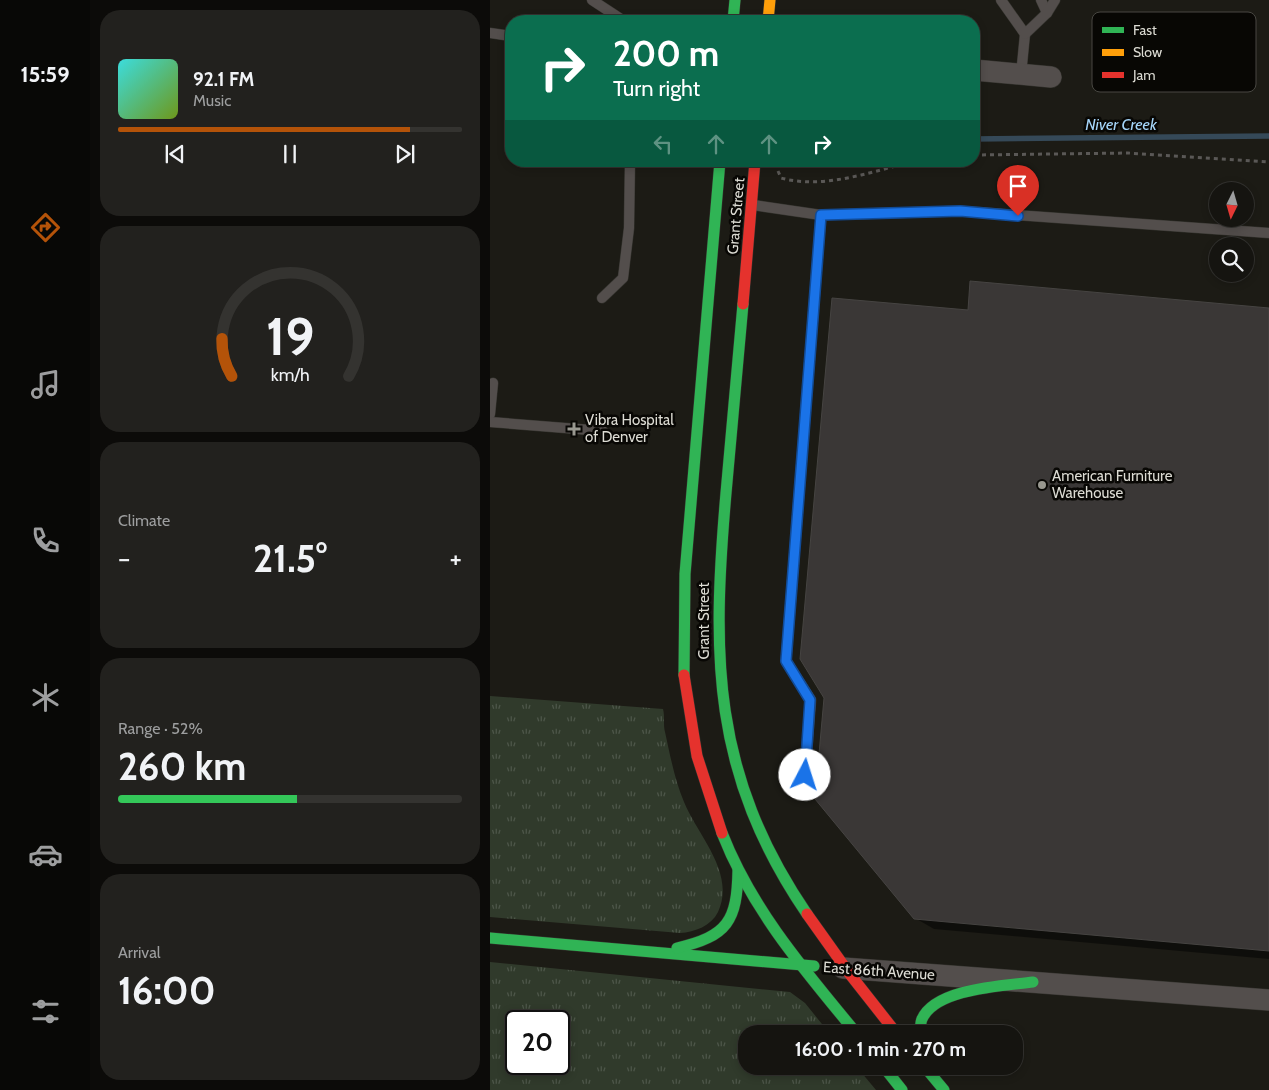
<!DOCTYPE html>
<meta charset="utf-8">
<style>
:root{--surface:#151410;--page:#22211e;--text:#f1f3f6;--muted:#9d9e9f;--line:#343330;--accent:#b45309}
body{margin:0;font-family:Cabin,sans-serif;background:var(--page);color:var(--text);height:100vh;display:flex;flex-direction:column;font-size:19px;white-space:nowrap}
*{box-sizing:border-box;margin:0}
p{font-size:16px;color:var(--muted)}
.icon{flex:none;width:28px;height:28px;fill:none;stroke:currentColor;stroke-width:2;stroke-linecap:round;stroke-linejoin:round}
.map{position:relative;flex:1;overflow:hidden}
.panel{display:flex;flex-direction:column;gap:10px;padding:10px;background:#0c0b09;width:400px}
.panel>*{flex:none}
.banner{position:absolute;left:15px;top:15px;width:475px;height:152px;border-radius:20px;box-shadow:0 2px 8px #0003,0 0 0 1px var(--line);background:#0b6e4f;color:#fff;overflow:hidden}
.needle{width:32px;rotate:185deg}
.controls{position:absolute;left:719px;top:182px;display:grid;gap:10px}
.controls a{display:grid;place-items:center;width:45px;height:45px;border-radius:50%;background:var(--surface);box-shadow:0 2px 8px #0003,0 0 0 1px var(--line);font-size:25px}
.speed{position:absolute;left:15px;top:1010px;display:flex;gap:10px;font-size:25px;font-weight:700;text-align:center}
.speed>*{display:grid;place-content:center;width:65px;height:65px;border-radius:50%;background:var(--surface);box-shadow:0 2px 8px #0003,0 0 0 1px var(--line);line-height:1}
.speed .limit{border:2px solid #111;border-radius:8px;background:#fff;color:#111}
.pin{position:absolute;display:grid;place-items:center;width:42px;height:42px;color:#fff;margin:-51px -21px;border-radius:50% 50% 50% 0;rotate:-45deg;box-shadow:0 0 5px #0007}
.pin .icon{rotate:45deg}
.me{position:absolute;width:55px;margin:-28px;rotate:5deg;stroke-linejoin:round;filter:drop-shadow(0 0 4px #0008)}
.turn{display:flex;align-items:center;gap:18px;height:105px;padding:0 25px;font-size:22px}
.turn .icon{width:65px;height:65px;stroke-width:2.5}
.turn b{display:block;font-size:35px;line-height:42px}
.lanes{display:flex;align-items:center;height:48px;padding:0 25px;background:#0003;justify-content:center;gap:25px;direction:ltr}
.lanes .off{opacity:.35}
.big{font-size:38px;font-weight:800;line-height:1.1}
.panel .tile{flex:1;display:flex;flex-direction:column;justify-content:center;gap:8px;min-width:0;padding:0 18px;border-radius:20px;background:var(--page)}
.panel .dial{align-items:center;gap:0}
.dial svg{height:130px;overflow:visible;fill:none;stroke:var(--line);stroke-width:7;stroke-linecap:round;text-anchor:middle}
.dial text{fill:var(--text);stroke:none}
.song{display:flex;align-items:center;gap:15px}
.cover{width:60px;height:60px;border-radius:8px;background:linear-gradient(135deg,hsl(180 70% 55%),hsl(80 70% 35%))}
.played{height:5px;border-radius:2px;background:linear-gradient(90deg,var(--accent) 85%,var(--line) 85%)}
.keys{display:flex;justify-content:space-around;direction:ltr}
.heat{display:flex;justify-content:space-between;align-items:center;font-size:28px;direction:ltr}
.charge{height:8px;border-radius:4px;background:linear-gradient(90deg,#34c759 52%,var(--line) 0)}
.trip{position:absolute;left:248px;top:1025px;width:285px;height:50px;border-radius:20px;background:var(--surface);box-shadow:0 2px 8px #0003,0 0 0 1px var(--line);font-weight:800;line-height:50px;text-align:center}
main{display:flex;flex:1;min-height:0}
.tabs{display:flex;flex-direction:column;width:90px;justify-content:space-around;align-items:center;background:#080806;color:var(--muted)}
.tabs .icon{width:35px;height:35px}
.tabs .selected{color:var(--accent)}
.tabs b{font-size:22px;color:var(--text)}
.map>svg:first-child{display:block}
</style>
<main>
<nav class="tabs">
<b>15:59</b>
<svg class="icon selected" aria-label="directions" viewBox="0 0 24 24"><path d="M12 3l9 9-9 9-9-9zM9 14v-3h6M13 9l2 2-2 2"/></svg>
<svg class="icon" aria-label="music" viewBox="0 0 24 24"><path d="M9 18V5l10-2v13"/><circle cx="6" cy="18" r="3"/><circle cx="16" cy="16" r="3"/></svg>
<svg class="icon" aria-label="phone" viewBox="0 0 24 24"><path d="M5 4h4l2 5-3 2q2 4 5 5l2-3 5 2v4C11 20 4 13 5 4z"/></svg>
<svg class="icon" aria-label="climate" viewBox="0 0 24 24"><path d="M12 3v18M4 7l16 10M4 17L20 7"/></svg>
<svg class="icon" aria-label="car" viewBox="0 0 24 24"><path d="M5 17H2v-5l4-1 3-4h7l3 4 3 1v5h-3M9 17h6M6 11h13"/><circle cx="7" cy="17" r="2"/><circle cx="17" cy="17" r="2"/></svg>
<svg class="icon" aria-label="filters" viewBox="0 0 24 24"><path d="M4 7h16M4 17h16"/><circle cx="9" cy="7" r="2"/><circle cx="15" cy="17" r="2"/></svg>
</nav>
<section class="panel">
<div class="tile">
<div class="song"><i class="cover"></i><div><b>92.1 FM</b><p>Music</p></div></div>
<div class="played"></div>
<div class="keys"><svg class="icon" aria-label="previous" viewBox="0 0 24 24"><path d="M18 5L8 12l10 7zM5 5v14"/></svg><svg class="icon" aria-label="pause" viewBox="0 0 24 24"><path d="M8 5v14M16 5v14"/></svg><svg class="icon" aria-label="next" viewBox="0 0 24 24"><path d="M6 5l10 7-10 7zM19 5v14"/></svg></div>
</div>
<div class="tile dial"><svg viewBox="0 0 100 80">
<path d="M14 69A42 42 0 1 1 86 69"/>
<path d="M14 69A42 42 0 0 1 8 46" stroke="#b45309"/>
<text x="50" y="56" font-size="32" font-weight="700">19</text>
<text x="50" y="72" font-size="11">km/h</text>
</svg></div>
<div class="tile"><p>Climate</p>
<div class="heat"><a>−</a><b class="big">21.5°</b><a>+</a></div>
</div>
<div class="tile"><p>Range · 52%</p><b class="big">260 km</b><div class="charge"></div></div>
<div class="tile"><p>Arrival</p><b class="big">16:00</b></div>
</section>
<div class="map">
<svg width="779" height="1090" viewBox="0 0 779 1090">
<defs>
<pattern id="grass-tufts" width="24" height="20" patternUnits="userSpaceOnUse" patternTransform="scale(1.25)"><rect width="24" height="20" fill="#303a2b"/><path d="M3 7l-1-3M5 7V3M7 7l1-3M15 17l-1-3M17 17v-4M19 17l1-3" fill="none" stroke="#4d5649"/></pattern>
</defs>
<rect width="100%" height="100%" fill="#1c1b15"/>
<g fill="url(#grass-tufts)" fill-rule="evenodd">
<path d="M 0,696 L 173,709 C 175,717 173,725 175,732 C 180,755 185,781 194,802 C 208,836 246,873 228,912 C 221,926 205,932 190,933 L 0,917 Z"/>
<path d="M 0,962 L 300,992 L 315,1003 L 340,1034 L 256,1034 L 256,1066 L 366,1066 L 386,1090 L 0,1090 ZM 26,1021 L 69,1021 L 69,1064 L 26,1064 Z"/>
</g>
<polygon fill="#0007" points="779,309 779,959 444,929 425,918 479,311"/>
<g fill="none" stroke-linecap="round" stroke-linejoin="round">
<polyline stroke="#354958" stroke-width="5.5" points="484,139 779,136"/>
</g>
<polygon fill="#3a3736" stroke="#464442" points="480,281 779,308 779,951 424,919 325,799 334,698 310,659 342,298 478,310"/>
<g fill="none" stroke-linecap="round" stroke-linejoin="round">
<defs>
<g id="lane">
<polyline points="102,0 134,21"/>
<polyline points="511,0 535,34 531,75"/>
<polyline points="551,0 557,13"/>
<polyline points="0,33 21,36"/>
<polyline points="535,34 557,13 565,0"/>
<polyline points="263,205 331,215 296,661 321,700 315,775"/>
<polyline points="331,215 470,211 779,233"/>
<polyline points="112,298 133,278 139,228 140,161"/>
<polyline points="0,414 3,383"/>
<polyline points="0,422 113,431"/>
</g>
<g id="street">
<polyline points="484,70 561,77"/>
<polyline points="353,968 779,1000"/>
</g>
<g id="fast">
<polyline points="243,21 245,0"/>
<path d="M 253,304 C 247,367 242,430 236,493 C 222,655 221,773 317,914"/>
<polyline points="194,675 195,574 230,161"/>
<path d="M 232,833 C 262,910 315,971 367,1034"/>
<polyline points="0,938 324,966"/>
<path d="M 187,948 C 238,936 247,921 248,870"/>
<path d="M 430,1034 C 431,1029 430,1023 432,1019 C 446,988 514,986 543,982"/>
<polyline points="393,1066 412,1090"/>
<polyline points="434,1066 454,1090"/>
</g>
<polyline id="slow" points="278,21 280,0"/>
<g id="jam">
<polyline points="253,304 265,161"/>
<polyline points="194,675 207,756 232,833"/>
<polyline points="317,914 359,973 407,1034"/>
</g>
</defs>
<use href="#lane" stroke="#363530" stroke-width="11"/>
<use href="#street" stroke="#363530" stroke-width="22"/>
<use href="#fast" stroke="#363530" stroke-width="12"/>
<use href="#slow" stroke="#363530" stroke-width="12"/>
<use href="#jam" stroke="#363530" stroke-width="12"/>
<g stroke="#5a5856" stroke-width="3" stroke-dasharray="4 4" stroke-linecap="butt">
<polyline points="484,155 638,153 779,162"/>
<path d="M 288,171 L 291,178 C 334,190 383,171 425,161"/>
</g>
<use href="#lane" stroke="#534e4c" stroke-width="10"/>
<use href="#street" stroke="#534e4c" stroke-width="21"/>
<use href="#fast" stroke="#30b455" stroke-width="11"/>
<use href="#slow" stroke="#ff9f0a" stroke-width="11"/>
<use href="#jam" stroke="#e5322d" stroke-width="11"/>
</g>
<g fill="none" stroke-linecap="round" stroke-linejoin="round">
<defs>
<polyline id="route" points="315,775 320,700 296,661 331,215 470,211 528,216"/>
</defs>
<use href="#route" stroke="#114b97" stroke-width="12"/>
<use href="#route" stroke="#1a73e8" stroke-width="9"/>
</g>
<g fill="#999890" stroke="#080704" stroke-width="2">
<path d="M81.5 421.5h5v5h5v5h-5v5h-5v-5h-5v-5h5z"/>
<circle cx="552" cy="485" r="5"/>
</g>
<g text-anchor="middle" stroke-width="5" stroke-linejoin="round" paint-order="stroke">
<g font-size="15" fill="#dcdbd3" stroke="#080704">
<text transform="translate(246 216) rotate(-85)" y="5">Grant Street</text>
<text transform="translate(214 621) rotate(-90)" y="5">Grant Street</text>
<text transform="translate(389 971) rotate(4)" y="5">East 86th Avenue</text>
</g>
<g font-size="15" fill="#dcdbd3" stroke="#080704" text-anchor="start">
<text x="95" y="425">Vibra Hospital<tspan x="95" dy="17">of Denver</tspan></text>
<text x="562" y="481">American Furniture<tspan x="562" dy="17">Warehouse</tspan></text>
</g>
<g font-size="16" font-style="italic" fill="#a5d5f9" stroke="#080704">
<text x="631" y="130">Niver Creek</text>
</g>
</g>
<rect x="602" y="12" width="164" height="80" rx="8" fill="#080704" stroke="#484742" stroke-width="1"/>
<rect x="612" y="27" width="22" height="6" fill="#30b455"/>
<rect x="612" y="49" width="22" height="7" fill="#ff9f0a"/>
<rect x="612" y="72" width="22" height="6" fill="#e5322d"/>
<g font-size="14" fill="#dcdbd3">
<text x="643" y="35">Fast</text>
<text x="643" y="57">Slow</text>
<text x="643" y="80">Jam</text>
</g>
</svg>
<div class="controls">
<a><svg class="needle" viewBox="-14 -14 28 28"><path d="M0-13l5 13h-10z" fill="#e53935"/><path d="M0 13l5-13h-10z" fill="#9d9e9f"/></svg></a>
<a><svg class="icon" aria-label="search" viewBox="0 0 24 24"><circle cx="10" cy="10" r="6"/><path d="M15 15l6 6"/></svg></a>
</div>
<div class="speed"><div class="limit">20</div></div>
<div class="pin" style="left:528px;top:216px;background:#d93025"><svg class="icon" aria-label="arrive" viewBox="0 0 24 24"><path d="M6 21V4h12l-3 4 3 4H6"/></svg></div>
<svg class="me" style="left:315px;top:775px" viewBox="-20 -20 40 40"><circle r="19" fill="#fff"/><path d="M0-13L10 11 0 6-10 11z" fill="#1a73e8"/></svg>
<div class="trip">16:00 · 1 min · 270 m</div>
<div class="banner">
<div class="turn"><svg class="icon" aria-label="right" viewBox="0 0 24 24"><path d="M7 20v-9h11M14 6l5 5-5 5"/></svg><div><b>200 m</b>Turn right</div></div>
<div class="lanes"><svg class="icon off" aria-label="left" viewBox="0 0 24 24"><path d="M17 20v-9H6M10 6l-5 5 5 5"/></svg><svg class="icon off" aria-label="ahead" viewBox="0 0 24 24"><path d="M12 20V5M6 11l6-6 6 6"/></svg><svg class="icon off" aria-label="ahead" viewBox="0 0 24 24"><path d="M12 20V5M6 11l6-6 6 6"/></svg><svg class="icon" aria-label="right" viewBox="0 0 24 24"><path d="M7 20v-9h11M14 6l5 5-5 5"/></svg></div>
</div>
</div>
</main>
